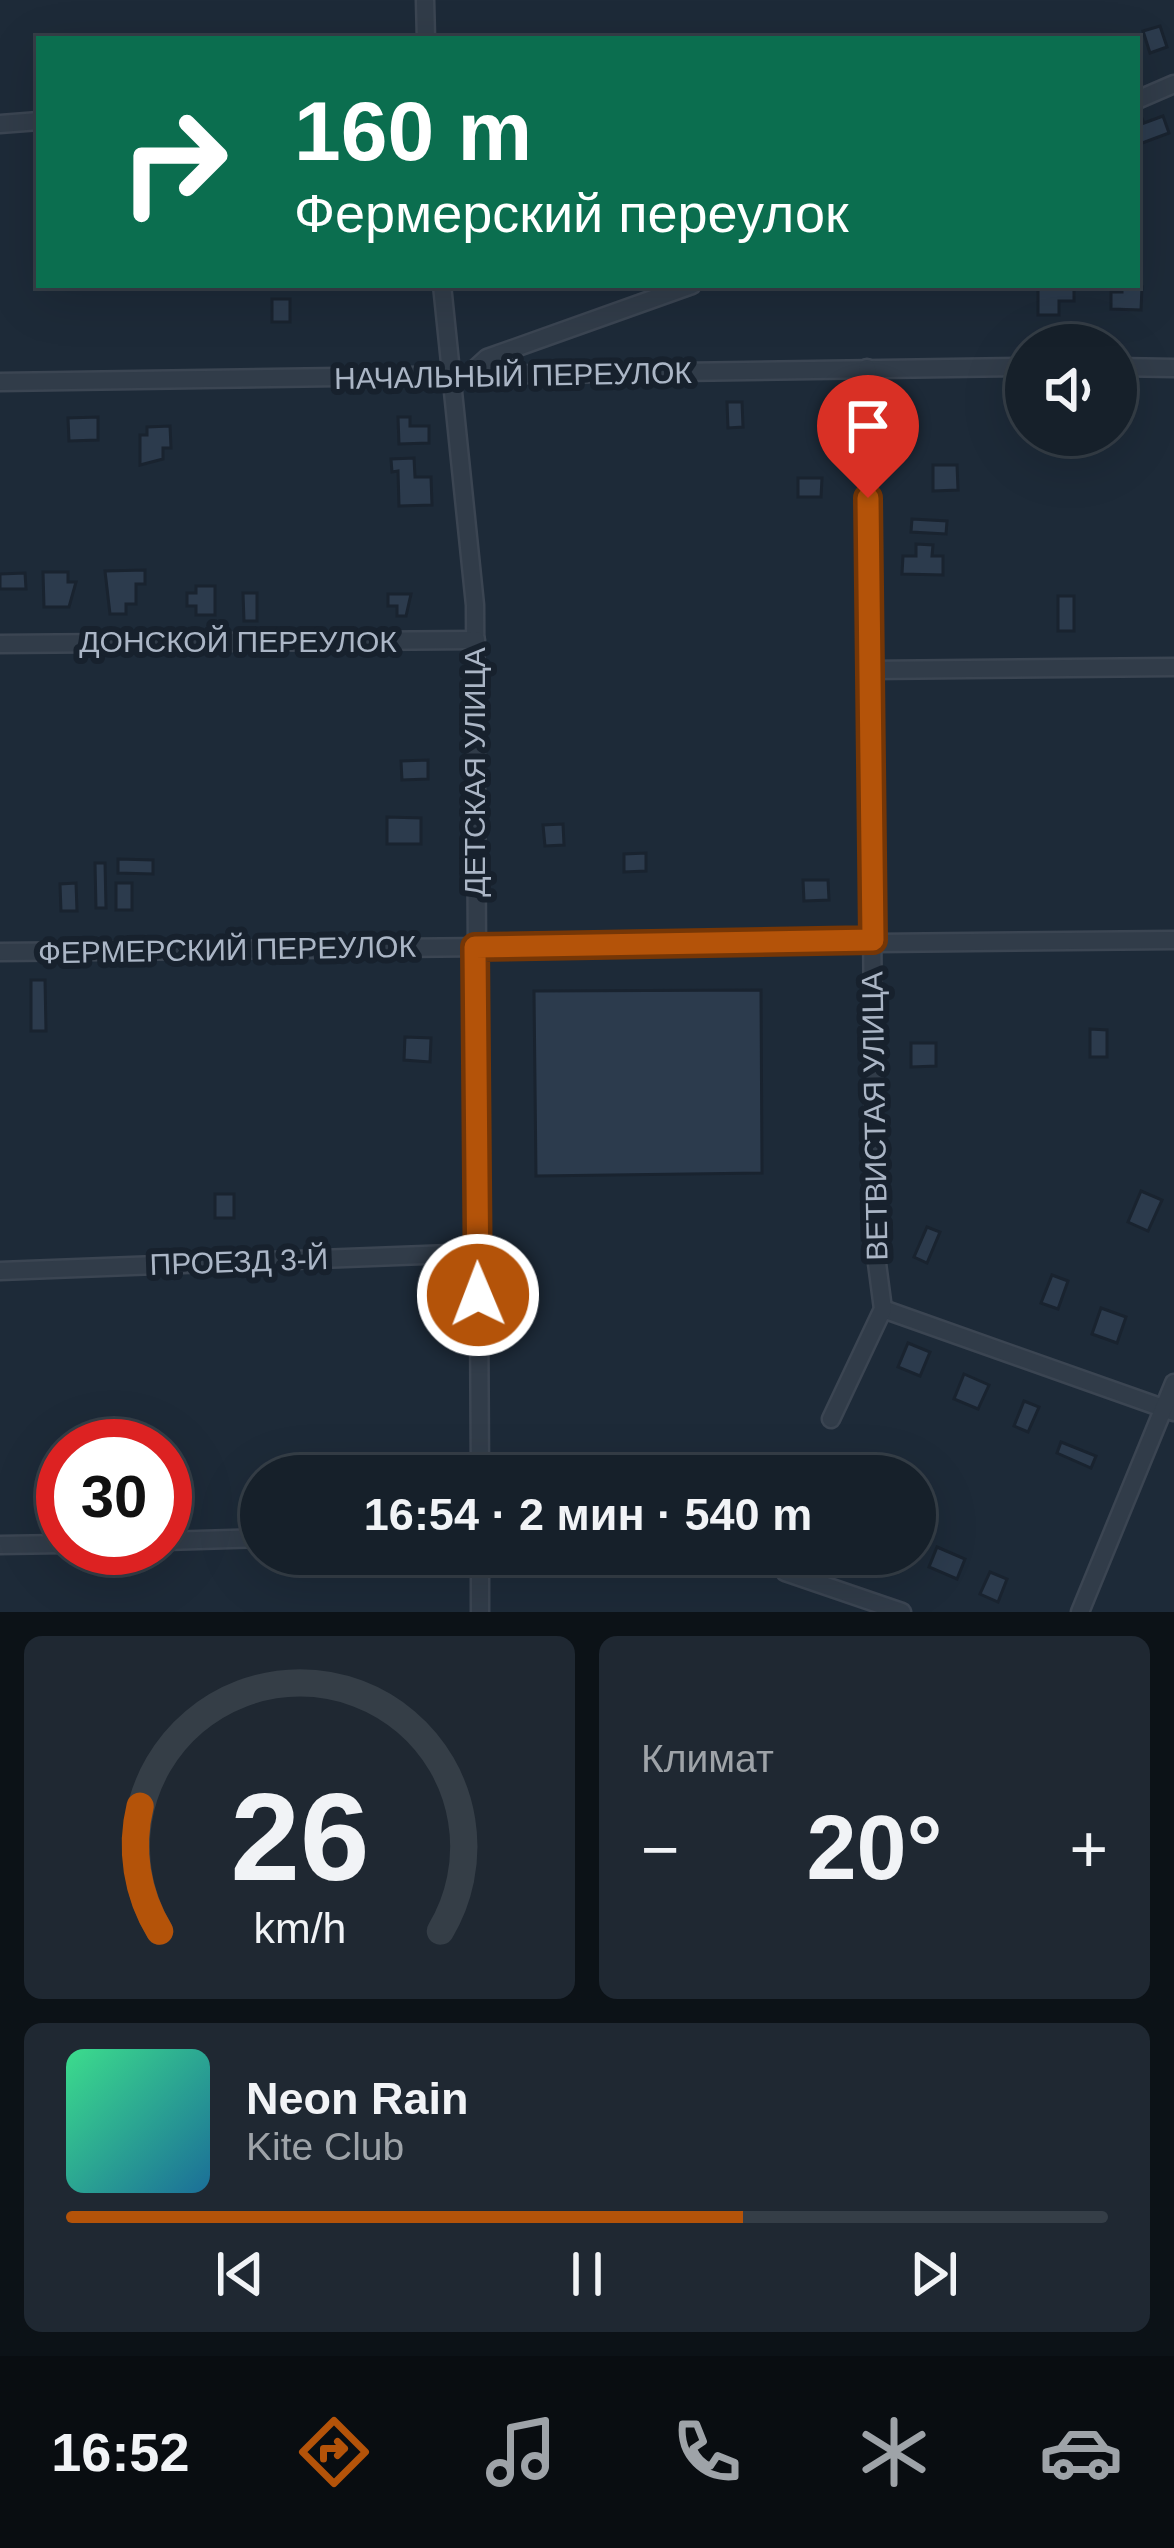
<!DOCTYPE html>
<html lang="ru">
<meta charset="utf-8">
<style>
:root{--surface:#16202a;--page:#1f2832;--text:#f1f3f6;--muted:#9ea3a8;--line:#353e47;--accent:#b45309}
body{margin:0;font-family:Helvetica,sans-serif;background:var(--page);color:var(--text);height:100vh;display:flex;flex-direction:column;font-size:45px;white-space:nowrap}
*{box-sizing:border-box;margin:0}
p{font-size:39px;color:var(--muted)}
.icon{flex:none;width:66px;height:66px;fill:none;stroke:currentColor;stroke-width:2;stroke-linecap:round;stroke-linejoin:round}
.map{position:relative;height:1612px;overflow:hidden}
.side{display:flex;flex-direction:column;gap:24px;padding:24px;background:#0c1217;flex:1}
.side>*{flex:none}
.hud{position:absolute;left:36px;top:36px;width:1104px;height:252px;border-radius:0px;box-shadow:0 12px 48px #0002,0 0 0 3px var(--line);background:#0b6e4f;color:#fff;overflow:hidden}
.buttons{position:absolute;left:1005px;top:324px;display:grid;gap:24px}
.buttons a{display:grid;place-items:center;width:132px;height:132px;border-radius:50%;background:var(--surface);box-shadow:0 12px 48px #0002,0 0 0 3px var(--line);font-size:60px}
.speed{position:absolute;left:36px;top:1419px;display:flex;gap:24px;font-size:60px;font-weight:700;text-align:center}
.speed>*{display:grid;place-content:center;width:156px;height:156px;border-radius:50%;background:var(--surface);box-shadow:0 12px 48px #0002,0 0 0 3px var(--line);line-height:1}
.speed .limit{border:18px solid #d22;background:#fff;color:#111}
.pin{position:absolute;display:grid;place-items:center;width:102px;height:102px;color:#fff;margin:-123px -51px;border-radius:50% 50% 50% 0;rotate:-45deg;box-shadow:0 0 12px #0007}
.pin .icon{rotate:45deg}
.me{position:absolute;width:132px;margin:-66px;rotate:359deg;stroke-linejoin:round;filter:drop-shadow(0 0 9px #0008)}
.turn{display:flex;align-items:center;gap:42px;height:252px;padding:0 60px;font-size:54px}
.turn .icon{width:156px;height:156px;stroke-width:2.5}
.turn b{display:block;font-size:84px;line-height:102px}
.big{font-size:90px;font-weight:800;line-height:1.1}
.side .widget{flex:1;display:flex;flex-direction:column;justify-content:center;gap:18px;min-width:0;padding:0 42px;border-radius:18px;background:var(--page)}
.side .dial{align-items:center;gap:0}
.dial svg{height:312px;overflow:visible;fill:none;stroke:var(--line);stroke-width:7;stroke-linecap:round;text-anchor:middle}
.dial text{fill:var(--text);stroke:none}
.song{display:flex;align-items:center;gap:36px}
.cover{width:144px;height:144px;border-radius:18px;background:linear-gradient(135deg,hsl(150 70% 55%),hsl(200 70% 35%))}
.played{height:12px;border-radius:6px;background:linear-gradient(90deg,var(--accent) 65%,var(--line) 65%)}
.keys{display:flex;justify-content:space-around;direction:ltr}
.heat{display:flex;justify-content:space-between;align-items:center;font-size:66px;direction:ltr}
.side .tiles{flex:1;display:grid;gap:24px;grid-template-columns:1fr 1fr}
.widget:last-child{grid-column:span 2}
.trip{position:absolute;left:240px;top:1455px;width:696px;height:120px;border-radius:60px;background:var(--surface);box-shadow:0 12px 48px #0002,0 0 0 3px var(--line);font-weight:800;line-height:120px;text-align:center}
.menu{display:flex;height:192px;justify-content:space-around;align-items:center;background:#090d11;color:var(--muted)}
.menu .icon{width:84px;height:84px}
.menu .current{color:var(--accent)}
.menu b{font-size:54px;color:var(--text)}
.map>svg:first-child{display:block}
</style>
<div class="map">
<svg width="1174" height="1612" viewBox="0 0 1174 1612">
<rect width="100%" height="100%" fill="#1d2a38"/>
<g fill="#2c3b4d" stroke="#19232f" stroke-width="3">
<polygon points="1160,26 1167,47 1150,53 1143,31"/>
<polygon points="1141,116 1144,123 1163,116 1169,133 1137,145"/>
<polygon points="1038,287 1074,287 1074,301 1059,301 1059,315 1038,315"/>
<polygon points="1122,287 1142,287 1141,310 1111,309 1111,292 1122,292"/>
<rect x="272" y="299" width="18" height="23"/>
<polygon points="727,402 742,402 743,427 728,428"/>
<polygon points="98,417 98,440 69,441 68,418"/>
<polygon points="398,417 410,417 410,426 429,426 429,443 399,444"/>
<polygon points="170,426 171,448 163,448 163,459 140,465 140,435 147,435 147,427"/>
<polygon points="414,458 415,477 431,477 432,505 399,506 398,471 392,472 391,459"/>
<polygon points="933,465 957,465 958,490 933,491"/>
<polygon points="798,478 822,478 821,497 798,497"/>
<polygon points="912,519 947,521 946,534 911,532"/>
<polygon points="916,544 933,545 932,556 943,556 943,575 902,574 903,556 916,556"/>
<polygon points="145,570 145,584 136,584 136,604 126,604 126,614 110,614 105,571"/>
<polygon points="43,572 68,572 68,582 76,582 69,607 44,607"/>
<polygon points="25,573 26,589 0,589 0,574"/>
<polygon points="196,586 215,586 215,615 196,615 196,606 187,606 187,593 196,593"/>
<polygon points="243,593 257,593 257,621 244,621"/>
<polygon points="388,594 411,594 406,616 397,616 397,606 388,606"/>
<rect x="1058" y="596" width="16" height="35"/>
<polygon points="428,760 428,779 402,780 401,761"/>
<polygon points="387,817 421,818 421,844 387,844"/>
<polygon points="563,824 564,845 545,846 543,825"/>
<polygon points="646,853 646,871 624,872 624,854"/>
<polygon points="118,859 153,860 153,874 118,873"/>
<polygon points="95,863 105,863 106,908 96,908"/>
<polygon points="803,880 828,880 829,900 804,901"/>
<polygon points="76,883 77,911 61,911 60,884"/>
<rect x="116" y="883" width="16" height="27"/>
<polygon points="31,980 45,980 46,1031 31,1031"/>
<polygon points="761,990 762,1173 536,1176 534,991"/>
<polygon points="1090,1029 1107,1030 1107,1057 1090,1057"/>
<polygon points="405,1037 431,1038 430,1062 404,1060"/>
<polygon points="911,1043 936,1043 936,1066 911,1067"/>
<polygon points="1141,1191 1162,1200 1148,1231 1128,1222"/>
<rect x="215" y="1194" width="19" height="24"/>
<polygon points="927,1227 940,1232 927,1263 914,1257"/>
<polygon points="1052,1275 1068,1281 1058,1309 1041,1303"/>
<polygon points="1101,1308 1126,1317 1117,1343 1092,1334"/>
<polygon points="908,1343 930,1352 920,1376 898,1367"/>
<polygon points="964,1374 989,1385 978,1409 954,1399"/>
<polygon points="1024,1401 1039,1407 1028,1432 1014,1426"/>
<polygon points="1061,1442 1096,1456 1091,1468 1057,1453"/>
<polygon points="937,1547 965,1559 957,1579 929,1567"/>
<polygon points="990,1572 1007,1579 998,1602 980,1594"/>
</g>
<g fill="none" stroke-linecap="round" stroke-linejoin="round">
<defs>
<g id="minor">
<polyline points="425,0 426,39"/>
<polyline points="1137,100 1174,84"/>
<polyline points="0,124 39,121"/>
<polyline points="442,285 475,605 480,1476"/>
<polyline points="1116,367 1174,368"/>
<polyline points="466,377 487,358 692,285"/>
<polyline points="0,382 1026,367"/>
<polyline points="0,644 476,640"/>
<polyline points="870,670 1174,667"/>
<polyline points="0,952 1174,940"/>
<polyline points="0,1271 477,1253"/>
<polyline points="883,1309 1174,1412"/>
<polyline points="831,1419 883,1309 875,1248 867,368"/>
<polyline points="165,1541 261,1538"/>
<polyline points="0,1545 63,1544"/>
<polyline points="785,1572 902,1612"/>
<polyline points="480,1612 480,1554"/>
<polyline points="1080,1612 1174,1383"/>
</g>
</defs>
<use href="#minor" stroke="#3b4552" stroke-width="21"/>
<use href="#minor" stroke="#313c49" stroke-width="16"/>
</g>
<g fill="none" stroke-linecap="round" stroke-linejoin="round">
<defs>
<polyline id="route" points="478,1295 475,947 873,940 868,498"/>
</defs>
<use href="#route" stroke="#753606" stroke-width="30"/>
<use href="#route" stroke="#b45309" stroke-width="21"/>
</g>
<g text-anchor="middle" stroke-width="12" stroke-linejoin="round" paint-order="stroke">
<g font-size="30" fill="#abb6c6" stroke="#17212d">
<text transform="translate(513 376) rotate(-1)" y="10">НАЧАЛЬНЫЙ ПЕРЕУЛОК</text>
<text x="238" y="652">ДОНСКОЙ ПЕРЕУЛОК</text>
<text transform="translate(475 772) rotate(-90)" y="10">ДЕТСКАЯ УЛИЦА</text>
<text transform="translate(227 950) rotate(-1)" y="10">ФЕРМЕРСКИЙ ПЕРЕУЛОК</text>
<text transform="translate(875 1116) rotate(-91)" y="10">ВЕТВИСТАЯ УЛИЦА</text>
<text transform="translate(239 1262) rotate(-2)" y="10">ПРОЕЗД 3-Й</text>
</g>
</g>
</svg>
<div class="buttons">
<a><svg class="icon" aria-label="sound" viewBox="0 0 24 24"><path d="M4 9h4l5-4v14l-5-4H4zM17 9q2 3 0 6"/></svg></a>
</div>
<div class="speed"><div class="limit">30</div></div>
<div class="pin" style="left:868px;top:498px;background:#d93025"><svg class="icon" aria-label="arrive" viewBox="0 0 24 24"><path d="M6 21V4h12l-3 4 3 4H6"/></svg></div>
<svg class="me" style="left:478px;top:1295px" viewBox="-20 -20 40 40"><circle r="17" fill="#b45309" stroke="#fff" stroke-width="3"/><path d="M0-11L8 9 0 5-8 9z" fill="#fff"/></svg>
<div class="trip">16:54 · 2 мин · 540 m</div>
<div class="hud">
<div class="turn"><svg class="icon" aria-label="right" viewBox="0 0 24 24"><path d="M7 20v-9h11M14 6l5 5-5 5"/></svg><div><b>160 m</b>Фермерский переулок</div></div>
</div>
</div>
<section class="side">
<div class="tiles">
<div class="widget dial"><svg viewBox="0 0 100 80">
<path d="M14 69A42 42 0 1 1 86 69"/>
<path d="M14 69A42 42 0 0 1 9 37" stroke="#b45309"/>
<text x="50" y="56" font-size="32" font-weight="700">26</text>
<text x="50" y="72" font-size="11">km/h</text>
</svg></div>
<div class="widget"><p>Климат</p>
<div class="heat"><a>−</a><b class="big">20°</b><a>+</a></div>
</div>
<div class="widget">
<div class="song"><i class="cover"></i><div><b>Neon Rain</b><p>Kite Club</p></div></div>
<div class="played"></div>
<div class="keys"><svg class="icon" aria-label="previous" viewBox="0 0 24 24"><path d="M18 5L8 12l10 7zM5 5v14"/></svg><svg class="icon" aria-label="pause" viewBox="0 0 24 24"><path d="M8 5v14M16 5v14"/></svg><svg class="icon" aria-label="next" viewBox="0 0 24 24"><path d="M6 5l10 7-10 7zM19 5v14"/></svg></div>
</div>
</div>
</section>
<nav class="menu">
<b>16:52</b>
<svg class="icon current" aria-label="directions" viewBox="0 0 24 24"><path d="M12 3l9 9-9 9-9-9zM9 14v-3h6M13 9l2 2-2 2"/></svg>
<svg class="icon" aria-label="music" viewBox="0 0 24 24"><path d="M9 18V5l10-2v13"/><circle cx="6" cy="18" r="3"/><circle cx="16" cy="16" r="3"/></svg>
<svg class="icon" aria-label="phone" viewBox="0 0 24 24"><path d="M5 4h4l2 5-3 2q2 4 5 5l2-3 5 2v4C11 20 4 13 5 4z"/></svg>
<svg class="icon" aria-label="climate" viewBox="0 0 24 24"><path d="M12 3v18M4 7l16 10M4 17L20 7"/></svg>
<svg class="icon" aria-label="car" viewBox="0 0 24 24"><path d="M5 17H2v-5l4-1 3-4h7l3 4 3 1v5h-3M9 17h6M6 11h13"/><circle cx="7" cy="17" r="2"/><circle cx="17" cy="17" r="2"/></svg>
</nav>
